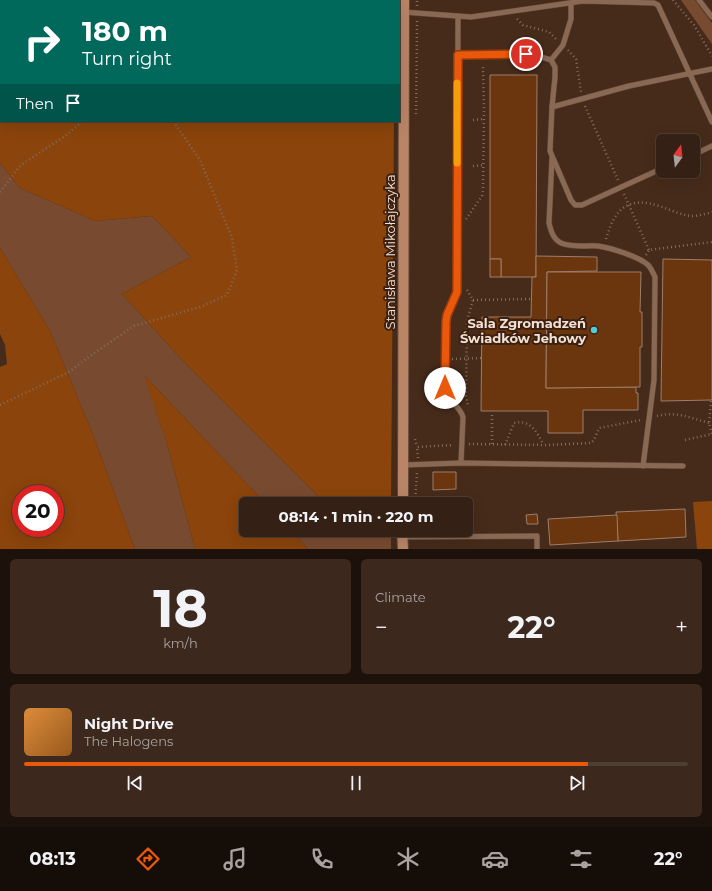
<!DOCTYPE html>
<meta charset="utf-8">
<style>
:root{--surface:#342014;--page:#3c281d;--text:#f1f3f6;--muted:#a9a3a0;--line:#4e3e34;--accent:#ea580c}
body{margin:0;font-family:Montserrat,sans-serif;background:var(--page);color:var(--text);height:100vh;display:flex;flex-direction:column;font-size:15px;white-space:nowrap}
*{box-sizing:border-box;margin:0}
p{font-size:13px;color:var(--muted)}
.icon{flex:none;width:22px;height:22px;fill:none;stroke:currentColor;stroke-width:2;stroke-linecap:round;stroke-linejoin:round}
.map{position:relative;height:549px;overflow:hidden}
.side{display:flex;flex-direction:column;gap:10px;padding:10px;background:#1d120b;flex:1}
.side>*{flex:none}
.banner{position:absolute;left:0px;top:0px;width:400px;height:122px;box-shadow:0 4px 16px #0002,0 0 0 1px var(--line);background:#00695c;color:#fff;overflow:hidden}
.needle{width:26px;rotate:15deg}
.buttons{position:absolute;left:656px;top:134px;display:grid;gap:8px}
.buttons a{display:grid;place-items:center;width:44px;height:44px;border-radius:6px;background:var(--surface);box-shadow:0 4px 16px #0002,0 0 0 1px var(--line);font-size:20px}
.speed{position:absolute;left:12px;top:485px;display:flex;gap:8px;font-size:20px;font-weight:700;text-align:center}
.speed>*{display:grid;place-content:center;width:52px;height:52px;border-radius:50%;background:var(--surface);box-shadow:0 4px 16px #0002,0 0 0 1px var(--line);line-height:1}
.speed .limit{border:6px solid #d22;background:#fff;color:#111}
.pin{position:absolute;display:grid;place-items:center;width:34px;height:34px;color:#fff;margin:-17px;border:2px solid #fff;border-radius:50%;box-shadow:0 1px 4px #0007}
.me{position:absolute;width:44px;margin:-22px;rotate:0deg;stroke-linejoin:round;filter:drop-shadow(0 0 3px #0008)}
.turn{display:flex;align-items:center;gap:14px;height:84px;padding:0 16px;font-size:18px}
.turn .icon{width:52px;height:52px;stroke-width:2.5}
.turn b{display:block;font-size:28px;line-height:34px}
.then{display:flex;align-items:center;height:38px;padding:0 16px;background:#0003;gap:8px;font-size:15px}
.big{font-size:30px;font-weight:700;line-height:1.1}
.side .card{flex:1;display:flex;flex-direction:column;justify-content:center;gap:6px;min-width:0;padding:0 14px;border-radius:6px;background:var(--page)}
.side .dial{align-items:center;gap:0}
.dial b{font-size:52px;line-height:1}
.song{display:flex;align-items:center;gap:12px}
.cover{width:48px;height:48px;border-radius:6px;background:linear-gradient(135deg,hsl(30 70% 55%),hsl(30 70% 35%))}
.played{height:4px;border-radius:2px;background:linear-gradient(90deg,var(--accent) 85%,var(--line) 85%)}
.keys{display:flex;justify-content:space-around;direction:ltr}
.heat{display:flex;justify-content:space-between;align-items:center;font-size:22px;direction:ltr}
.side .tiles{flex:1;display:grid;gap:10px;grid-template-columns:1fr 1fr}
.card:last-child{grid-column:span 2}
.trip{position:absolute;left:239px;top:497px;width:234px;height:40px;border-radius:6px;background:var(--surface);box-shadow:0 4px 16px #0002,0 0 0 1px var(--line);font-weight:700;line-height:40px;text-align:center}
.tabs{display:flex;height:64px;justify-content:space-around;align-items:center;background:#150d08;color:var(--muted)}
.tabs .icon{width:28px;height:28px}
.tabs .current{color:var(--accent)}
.tabs b{font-size:18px;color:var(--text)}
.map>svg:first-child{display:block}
</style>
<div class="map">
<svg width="712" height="549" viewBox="0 0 712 549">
<rect width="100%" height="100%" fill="#462b1a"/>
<g fill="#784b30">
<polygon points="681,0 695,0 712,23 712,44"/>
<polygon points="0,163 20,188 95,221 152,216 191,257 122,294 183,361 326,504 266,504 145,376 168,447 195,549 135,549 92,432 50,331 0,248"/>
<polygon points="290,530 391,530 391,549 308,549"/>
</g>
<g fill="#8b440b" fill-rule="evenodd">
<polygon points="0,0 395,0 1,1 1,121 394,121 391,504 326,504 183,361 122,294 191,257 152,216 95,221 20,188 0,163"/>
<path d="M 0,248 L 50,331 L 92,432 L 135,549 L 0,549 L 0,367 L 7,364 L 5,345 L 0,334 ZM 21,494 L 55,494 L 55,528 L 21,528 Z"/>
<polygon points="144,375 266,504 246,504 246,530 290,530 308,549 195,549 168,447"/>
<polygon points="712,501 712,549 697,549 693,502"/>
</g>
<g fill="#6b350d" stroke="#9f7d6a">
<polygon points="490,75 537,75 536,277 501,277 501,259 490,259"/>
<polygon points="536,256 597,257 597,271 547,272 546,388 636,387 636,393 638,393 638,410 583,410 583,433 548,433 548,411 481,411 482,317 531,317 532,277 536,277"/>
<rect x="490" y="259" width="11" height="18"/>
<polygon points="663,259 712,260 712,400 661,401"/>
<polygon points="547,272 641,272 640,312 642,312 642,347 640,347 640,387 546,388"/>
<polygon points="433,472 456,472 456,489 433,490"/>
<polygon points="685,509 686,537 618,541 616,512"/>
<polygon points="537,514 538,524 527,524 526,515"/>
<polygon points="617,515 618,541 550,545 548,519"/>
</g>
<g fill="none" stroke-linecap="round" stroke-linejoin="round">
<defs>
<g id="lane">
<polyline points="699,0 712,17"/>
<polyline points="403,12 471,17 583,1 654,3 658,5 712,122"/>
<path d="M 458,16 L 457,292 L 447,315 L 446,322 C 446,339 442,381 448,394 C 451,403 460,407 463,417 L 461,463"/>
<polyline points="457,55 535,55 551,60 555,67 555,77 552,107 550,151 571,200 575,205 582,205 663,168"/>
<polyline points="551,60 563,45 571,19 571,3"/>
<polyline points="552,107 629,86 712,69"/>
<polyline points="693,155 712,146"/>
<path d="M 552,158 L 549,223 C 551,231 553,239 561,243 C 573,248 586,245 598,246 C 611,248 641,257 649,266 C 652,270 653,273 655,277 L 654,380 L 643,466"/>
<polyline points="403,465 461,463 683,466"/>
<polyline points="403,537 537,536 537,549"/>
</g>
<g id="secondary">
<polyline points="403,504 404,0"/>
<polyline points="402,530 403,549"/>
</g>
</defs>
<use href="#lane" stroke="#624838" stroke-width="6"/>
<use href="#secondary" stroke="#624838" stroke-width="12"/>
<g stroke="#836c5d" stroke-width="2.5" stroke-dasharray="1 3" stroke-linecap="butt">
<polyline points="673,0 694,25 712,56"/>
<polyline points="189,1 190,0"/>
<polyline points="417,6 417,0"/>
<polyline points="517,19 523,25 549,32 557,40"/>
<polyline points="568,50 576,59 581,92"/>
<polyline points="585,106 618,180"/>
<polyline points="416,114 417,21"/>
<polyline points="473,120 484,119"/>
<polyline points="473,166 484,165"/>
<polyline points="0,192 21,165 68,134 83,121"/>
<polyline points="624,194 649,250"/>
<polyline points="466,219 482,196 483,190 484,112 483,66"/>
<path d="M 606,239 C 615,208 628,195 662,207 C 671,210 681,215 691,216 C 698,216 705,214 712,212"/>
<polyline points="646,255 649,250 712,242"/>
<polyline points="467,290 473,300 467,321 466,396 468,406"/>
<polyline points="473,300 531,299"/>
<polyline points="452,359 483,358"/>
<polyline points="0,405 69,372 90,356 134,326 200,307 227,295 237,270 232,238 200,160 173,121"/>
<path d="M 657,416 C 676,411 691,418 709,423"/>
<polyline points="415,439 417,447"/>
<polyline points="685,440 712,434 709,423 711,401"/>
<polyline points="469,444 548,445 591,443 594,440 599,428 641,420"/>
<polyline points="492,444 492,412"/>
<path d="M 505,445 L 514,423 C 530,419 537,432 543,444"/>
<polyline points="418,458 417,447 454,445"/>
<polyline points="415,502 417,473"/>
</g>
<use href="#lane" stroke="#896854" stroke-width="5"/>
<use href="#secondary" stroke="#b98566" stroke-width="10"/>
</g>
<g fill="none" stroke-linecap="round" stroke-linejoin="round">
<defs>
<polyline id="route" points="445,388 446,322 447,315 457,292 458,55 526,54"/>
</defs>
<use href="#route" stroke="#983908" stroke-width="10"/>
<use href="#route" stroke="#ea580c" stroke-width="7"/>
<polyline stroke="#f59e0b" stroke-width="7" points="457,83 457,163"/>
</g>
<circle fill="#51ccd4" stroke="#3c2110" stroke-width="1.5" cx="594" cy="330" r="4"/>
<g text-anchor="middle" stroke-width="4" stroke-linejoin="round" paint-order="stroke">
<g font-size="13" fill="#f3e1d6" stroke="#3c2110">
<text transform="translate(390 252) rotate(-90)" y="5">Stanisława Mikołajczyka</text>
</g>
<g font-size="13" font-weight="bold" fill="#f3e1d6" stroke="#3c2110" text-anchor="end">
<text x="586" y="328">Sala Zgromadzeń<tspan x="586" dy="15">Świadków Jehowy</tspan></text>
</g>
</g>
</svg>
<div class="buttons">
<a><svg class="needle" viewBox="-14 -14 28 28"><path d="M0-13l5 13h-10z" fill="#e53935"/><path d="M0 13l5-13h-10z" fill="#a9a3a0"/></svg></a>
</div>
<div class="speed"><div class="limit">20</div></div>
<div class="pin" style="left:526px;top:54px;background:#d93025"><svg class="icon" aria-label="arrive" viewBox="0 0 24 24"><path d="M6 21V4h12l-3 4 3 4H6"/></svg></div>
<svg class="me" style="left:445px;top:388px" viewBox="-20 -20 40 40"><circle r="19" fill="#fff"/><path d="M0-13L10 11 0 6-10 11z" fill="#ea580c"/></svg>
<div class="trip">08:14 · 1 min · 220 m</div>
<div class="banner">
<div class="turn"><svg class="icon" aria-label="right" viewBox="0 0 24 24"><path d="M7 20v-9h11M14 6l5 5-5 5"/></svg><div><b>180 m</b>Turn right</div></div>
<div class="then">Then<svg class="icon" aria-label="arrive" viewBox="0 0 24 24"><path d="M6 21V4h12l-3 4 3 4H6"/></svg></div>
</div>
</div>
<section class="side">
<div class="tiles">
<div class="card dial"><b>18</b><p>km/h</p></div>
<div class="card"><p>Climate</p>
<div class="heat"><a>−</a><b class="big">22°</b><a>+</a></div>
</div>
<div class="card">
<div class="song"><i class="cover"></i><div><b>Night Drive</b><p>The Halogens</p></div></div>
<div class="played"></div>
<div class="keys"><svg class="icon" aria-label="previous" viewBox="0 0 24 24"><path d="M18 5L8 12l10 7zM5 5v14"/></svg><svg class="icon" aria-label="pause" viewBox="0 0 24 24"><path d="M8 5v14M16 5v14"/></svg><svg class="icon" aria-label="next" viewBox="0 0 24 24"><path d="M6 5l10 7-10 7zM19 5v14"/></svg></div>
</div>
</div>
</section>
<nav class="tabs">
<b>08:13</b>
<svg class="icon current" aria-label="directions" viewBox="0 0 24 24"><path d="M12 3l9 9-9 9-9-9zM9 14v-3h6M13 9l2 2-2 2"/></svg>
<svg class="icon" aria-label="music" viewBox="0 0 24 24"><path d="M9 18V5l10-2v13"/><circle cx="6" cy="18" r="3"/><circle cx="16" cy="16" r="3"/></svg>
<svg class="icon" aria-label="phone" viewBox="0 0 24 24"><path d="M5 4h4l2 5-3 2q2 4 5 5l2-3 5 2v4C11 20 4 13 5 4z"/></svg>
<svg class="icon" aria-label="climate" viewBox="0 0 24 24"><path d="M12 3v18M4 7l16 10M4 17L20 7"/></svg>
<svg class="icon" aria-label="car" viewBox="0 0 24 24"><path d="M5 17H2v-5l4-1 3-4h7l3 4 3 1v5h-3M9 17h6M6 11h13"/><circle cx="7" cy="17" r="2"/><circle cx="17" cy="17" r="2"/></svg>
<svg class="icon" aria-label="filters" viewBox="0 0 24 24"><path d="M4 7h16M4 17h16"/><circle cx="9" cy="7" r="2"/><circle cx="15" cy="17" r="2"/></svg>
<b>22°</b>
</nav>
